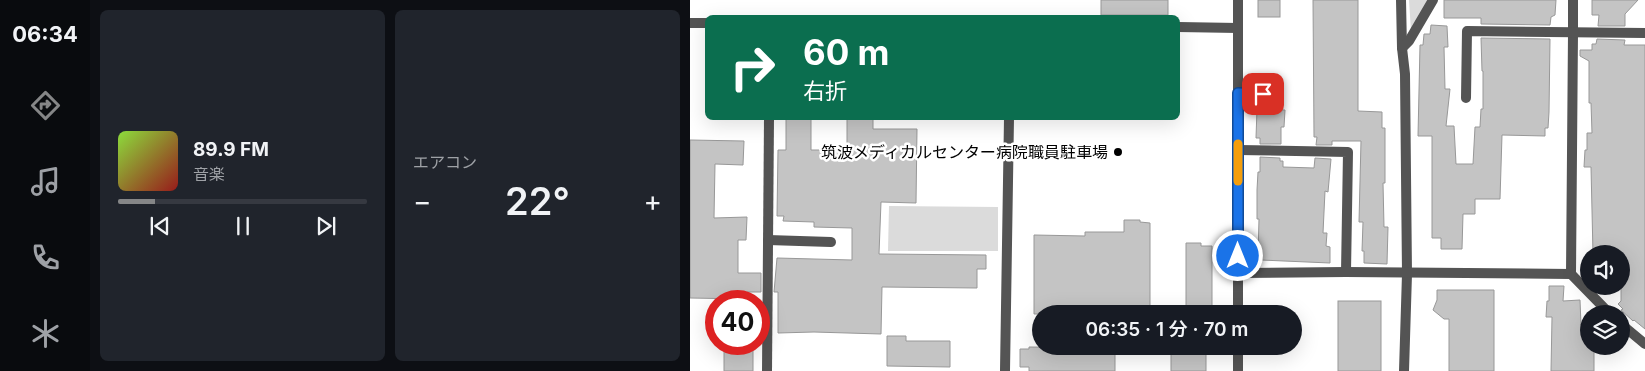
<!DOCTYPE html>
<html lang="ja">
<meta charset="utf-8">
<style>
:root{--surface:#171b24;--page:#20242c;--text:#f1f3f6;--muted:#9ea1a6;--line:#363941;--accent:#858687}
body{margin:0;font-family:Inter,"Noto Sans JP",sans-serif;background:var(--page);color:var(--text);height:100vh;display:flex;flex-direction:column;font-size:19px;white-space:nowrap}
*{box-sizing:border-box;margin:0}
p{font-size:16px;color:var(--muted)}
.icon{flex:none;width:28px;height:28px;fill:none;stroke:currentColor;stroke-width:2;stroke-linecap:round;stroke-linejoin:round}
.map{position:relative;flex:1;overflow:hidden}
.side{display:flex;flex-direction:column;gap:10px;padding:10px;background:#0d0f14;width:600px}
.side>*{flex:none}
.top-card{position:absolute;left:15px;top:15px;width:475px;height:105px;border-radius:8px;box-shadow:0 5px 20px #0002;background:#0b6e4f;color:#fff;overflow:hidden}
.controls{position:absolute;left:890px;top:245px;display:grid;gap:10px}
.controls a{display:grid;place-items:center;width:50px;height:50px;border-radius:50%;background:var(--surface);box-shadow:0 5px 20px #0002;font-size:25px}
.speed{position:absolute;left:15px;top:290px;display:flex;gap:10px;font-size:25px;font-weight:700;text-align:center}
.speed>*{display:grid;place-content:center;width:65px;height:65px;border-radius:50%;background:var(--surface);box-shadow:0 5px 20px #0002;line-height:1}
.speed .limit{border:8px solid #d22;background:#fff;color:#111}
.pin{position:absolute;display:grid;place-items:center;width:42px;height:42px;color:#fff;margin:-21px;border-radius:10px;box-shadow:0 2px 8px #0006}
.me{position:absolute;width:55px;margin:-28px;rotate:0deg;stroke-linejoin:round;filter:drop-shadow(0 0 4px #0008)}
.turn{display:flex;align-items:center;gap:18px;height:105px;padding:0 15px;font-size:22px}
.turn .icon{width:65px;height:65px;stroke-width:2.5}
.turn b{display:block;font-size:35px;line-height:42px}
.big{font-size:38px;font-weight:600;line-height:1.1}
.side .widget{flex:1;display:flex;flex-direction:column;justify-content:center;gap:8px;min-width:0;padding:0 18px;border-radius:8px;background:var(--page)}
.song{display:flex;align-items:center;gap:15px}
.cover{width:60px;height:60px;border-radius:8px;background:linear-gradient(135deg,hsl(90 70% 55%),hsl(0 70% 35%))}
.played{height:5px;border-radius:2px;background:linear-gradient(90deg,var(--accent) 15%,var(--line) 15%)}
.keys{display:flex;justify-content:space-around;direction:ltr}
.heat{display:flex;justify-content:space-between;align-items:center;font-size:28px;direction:ltr}
.side .tiles{flex:1;display:grid;gap:10px;grid-template-columns:repeat(2,1fr)}
.trip{position:absolute;left:342px;top:305px;width:270px;height:50px;border-radius:25px;background:var(--surface);box-shadow:0 5px 20px #0002;font-weight:600;line-height:50px;text-align:center}
main{display:flex;flex:1;min-height:0}
.tab-bar{display:flex;flex-direction:column;width:90px;justify-content:space-around;align-items:center;background:#090b0e;color:var(--muted)}
.tab-bar .icon{width:35px;height:35px}
.tab-bar .selected{color:var(--accent)}
.tab-bar b{font-size:22px;color:var(--text)}
.map>svg:first-child{display:block}
</style>
<main>
<nav class="tab-bar">
<b>06:34</b>
<svg class="icon selected" aria-label="directions" viewBox="0 0 24 24"><path d="M12 3l9 9-9 9-9-9zM9 14v-3h6M13 9l2 2-2 2"/></svg>
<svg class="icon" aria-label="music" viewBox="0 0 24 24"><path d="M9 18V5l10-2v13"/><circle cx="6" cy="18" r="3"/><circle cx="16" cy="16" r="3"/></svg>
<svg class="icon" aria-label="phone" viewBox="0 0 24 24"><path d="M5 4h4l2 5-3 2q2 4 5 5l2-3 5 2v4C11 20 4 13 5 4z"/></svg>
<svg class="icon" aria-label="climate" viewBox="0 0 24 24"><path d="M12 3v18M4 7l16 10M4 17L20 7"/></svg>
</nav>
<section class="side">
<div class="tiles">
<div class="widget">
<div class="song"><i class="cover"></i><div><b>89.9 FM</b><p>音楽</p></div></div>
<div class="played"></div>
<div class="keys"><svg class="icon" aria-label="previous" viewBox="0 0 24 24"><path d="M18 5L8 12l10 7zM5 5v14"/></svg><svg class="icon" aria-label="pause" viewBox="0 0 24 24"><path d="M8 5v14M16 5v14"/></svg><svg class="icon" aria-label="next" viewBox="0 0 24 24"><path d="M6 5l10 7-10 7zM19 5v14"/></svg></div>
</div>
<div class="widget"><p>エアコン</p>
<div class="heat"><a>−</a><b class="big">22°</b><a>+</a></div>
</div>
</div>
</section>
<div class="map">
<svg width="955" height="371" viewBox="0 0 955 371">
<rect width="100%" height="100%" fill="#fff"/>
<g fill="#dbdbdb">
<polygon points="719,0 739,0 721,32"/>
<polygon points="199,206 308,207 308,251 198,251"/>
</g>
<g fill="#c4c4c4" stroke="#989898">
<rect x="411" y="0" width="67" height="15"/>
<rect x="568" y="0" width="22" height="17"/>
<polygon points="623,0 668,0 668,111 692,112 692,128 695,128 695,183 693,183 694,227 698,227 697,264 674,263 674,251 672,251 673,222 669,222 671,141 642,141 642,145 626,145 627,137 624,137"/>
<polygon points="754,0 866,0 865,15 861,17 860,25 791,24 791,18 754,18"/>
<polygon points="902,0 948,0 935,14 935,26 908,26 909,15 902,15"/>
<polygon points="741,25 757,26 758,47 754,47 755,89 760,89 756,126 764,126 766,164 783,164 785,127 790,127 791,109 793,109 793,71 792,71 791,38 860,39 859,112 858,128 855,128 855,136 812,135 810,199 785,199 785,214 773,214 772,249 751,249 751,238 742,238 742,136 728,136 730,45 733,45 734,34 740,34"/>
<polygon points="907,39 935,40 934,45 955,45 955,329 944,320 943,321 931,310 933,309 928,304 931,301 931,254 903,254 901,167 894,167 895,150 897,150 897,133 902,133 901,103 899,103 899,61 890,56 890,50 902,50 902,44 906,44"/>
<polygon points="567,109 595,110 594,127 591,127 591,144 570,144 570,138 566,138"/>
<polygon points="96,118 121,118 121,150 157,150 157,118 183,118 183,129 227,129 226,203 191,202 189,254 296,255 296,269 287,269 287,288 192,287 191,334 124,332 88,333 88,292 84,292 87,258 162,260 162,228 124,227 124,222 93,221 94,216 87,216 88,150 96,150"/>
<polygon points="0,140 54,141 53,165 25,164 24,218 57,217 56,240 48,240 48,273 71,273 71,292 57,292 57,299 0,298"/>
<polygon points="570,157 590,158 590,161 593,161 593,167 624,168 625,158 641,159 638,192 635,191 633,233 637,233 636,246 640,247 640,263 571,260 571,255 568,255 569,219 567,219 567,190 568,172 570,172"/>
<polygon points="434,220 450,220 450,222 460,223 460,314 344,314 344,235 395,236 395,232 434,232"/>
<polygon points="496,243 511,243 511,246 522,246 522,314 496,314"/>
<polygon points="859,286 874,286 873,301 890,300 891,325 899,325 899,346 904,346 904,371 861,371 862,317 856,317 857,301 859,301"/>
<polygon points="747,290 804,290 804,371 759,371 759,319 754,319 743,310 747,300"/>
<rect x="648" y="301" width="43" height="70"/>
<polygon points="197,336 216,336 216,341 260,341 260,367 197,366"/>
<polygon points="339,347 425,348 425,371 339,371 339,367 330,367 330,349 339,349"/>
<polygon points="63,349 63,371 34,371 34,350"/>
<rect x="481" y="353" width="35" height="18"/>
</g>
<g fill="none" stroke-linecap="round" stroke-linejoin="round">
<polyline stroke="#545454" stroke-width="10" points="548,93 587,94"/>
<g stroke="#545454" stroke-width="10">
<polyline points="711,0 712,48 715,74 717,274 714,371"/>
<polyline points="883,33 883,0"/>
<polyline points="712,48 719,41 743,0"/>
</g>
<g stroke="#545454" stroke-width="10">
<polyline points="0,23 18,23"/>
<polyline points="488,27 548,28"/>
<polyline points="883,33 881,274 920,314"/>
<polyline points="776,98 777,31 955,33"/>
<polyline points="548,150 658,152 656,272"/>
<polyline points="78,240 141,242"/>
<polyline points="548,273 656,272 881,274"/>
<polyline points="931,324 955,344"/>
<polyline points="77,371 79,118"/>
<polyline points="315,371 319,118"/>
</g>
<g stroke="#545454" stroke-width="10">
<polyline points="548,314 548,0"/>
<polyline points="548,371 548,346"/>
</g>
</g>
<g fill="none" stroke-linecap="round" stroke-linejoin="round">
<defs>
<polyline id="route" points="548,256 548,93 573,94"/>
</defs>
<use href="#route" stroke="#114b97" stroke-width="12"/>
<use href="#route" stroke="#1a73e8" stroke-width="9"/>
<polyline stroke="#f59e0b" stroke-width="9" points="548,144 548,181"/>
</g>
<circle fill="#000" stroke="#fff" stroke-width="2" cx="428" cy="152" r="5"/>
<g text-anchor="middle" stroke-width="5" stroke-linejoin="round" paint-order="stroke">
<g font-size="16" fill="#000" stroke="#fff" text-anchor="end">
<text x="418" y="158">筑波メディカルセンター病院職員駐車場</text>
</g>
</g>
</svg>
<div class="controls">
<a><svg class="icon" aria-label="sound" viewBox="0 0 24 24"><path d="M4 9h4l5-4v14l-5-4H4zM17 9q2 3 0 6"/></svg></a>
<a><svg class="icon" aria-label="layers" viewBox="0 0 24 24"><path d="M12 4l9 5-9 5-9-5zM3 14l9 5 9-5"/></svg></a>
</div>
<div class="speed"><div class="limit">40</div></div>
<div class="pin" style="left:573px;top:94px;background:#d93025"><svg class="icon" aria-label="arrive" viewBox="0 0 24 24"><path d="M6 21V4h12l-3 4 3 4H6"/></svg></div>
<svg class="me" style="left:548px;top:256px" viewBox="-20 -20 40 40"><circle r="17" fill="#1a73e8" stroke="#fff" stroke-width="3"/><path d="M0-11L8 9 0 5-8 9z" fill="#fff"/></svg>
<div class="trip">06:35 · 1 分 · 70 m</div>
<div class="top-card">
<div class="turn"><svg class="icon" aria-label="right" viewBox="0 0 24 24"><path d="M7 20v-9h11M14 6l5 5-5 5"/></svg><div><b>60 m</b>右折</div></div>
</div>
</div>
</main>
